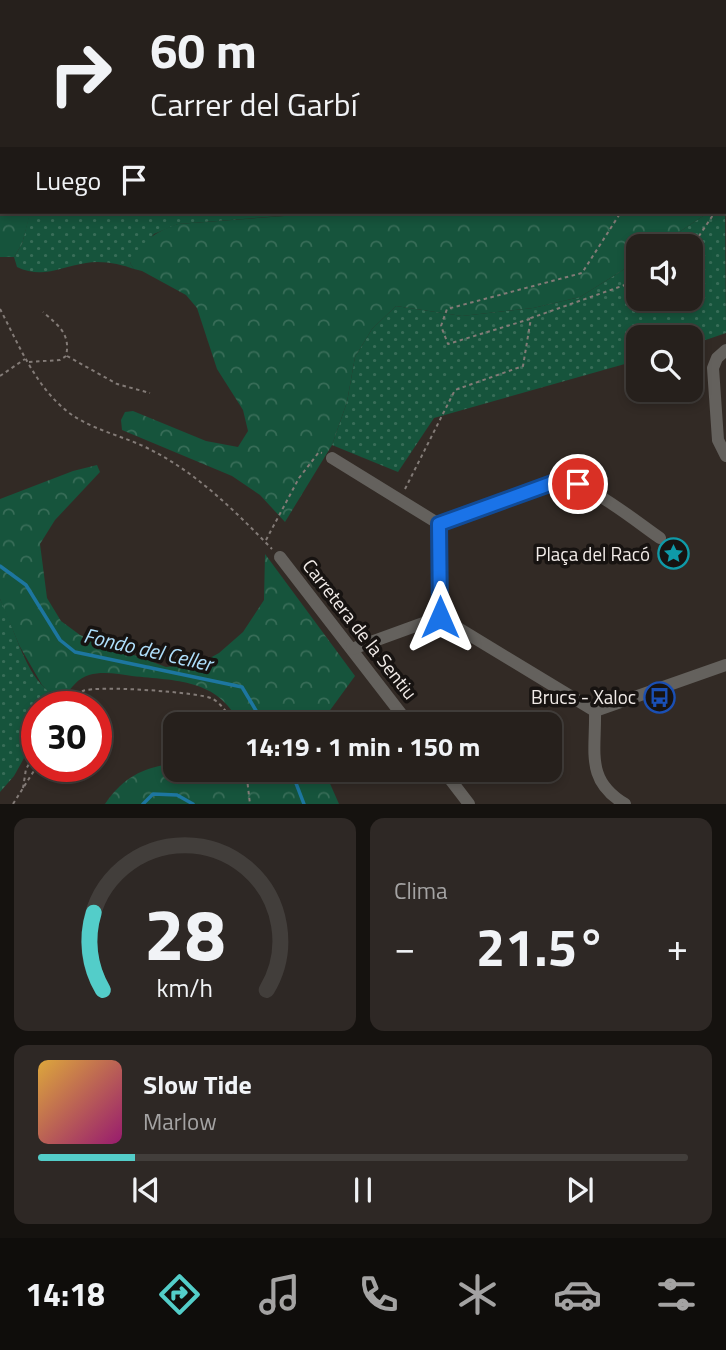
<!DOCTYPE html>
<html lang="es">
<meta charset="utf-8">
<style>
:root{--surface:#26201c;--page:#2e2825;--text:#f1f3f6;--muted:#a4a3a3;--line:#423e3b;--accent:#53cdc9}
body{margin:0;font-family:"Titillium Web",sans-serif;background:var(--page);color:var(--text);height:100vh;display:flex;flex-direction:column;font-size:26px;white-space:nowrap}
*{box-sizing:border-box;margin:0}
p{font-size:23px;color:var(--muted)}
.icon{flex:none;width:38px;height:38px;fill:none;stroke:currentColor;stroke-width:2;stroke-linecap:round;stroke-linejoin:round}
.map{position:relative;height:804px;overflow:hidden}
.panel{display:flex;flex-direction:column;gap:14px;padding:14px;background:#15120f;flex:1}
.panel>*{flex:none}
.banner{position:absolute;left:0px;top:0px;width:726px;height:214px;box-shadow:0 4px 10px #0003,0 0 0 2px var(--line);background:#26201c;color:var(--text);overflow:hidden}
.tools{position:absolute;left:626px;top:234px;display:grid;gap:14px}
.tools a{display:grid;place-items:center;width:77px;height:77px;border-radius:14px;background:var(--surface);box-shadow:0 4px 10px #0003,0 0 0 2px var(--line);font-size:35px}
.speed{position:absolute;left:21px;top:691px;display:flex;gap:14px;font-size:35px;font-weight:700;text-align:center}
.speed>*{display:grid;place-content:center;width:91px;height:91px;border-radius:50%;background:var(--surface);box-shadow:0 4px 10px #0003,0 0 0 2px var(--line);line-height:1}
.speed .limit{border:10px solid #d22;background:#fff;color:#111}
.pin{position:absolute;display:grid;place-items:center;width:60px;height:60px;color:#fff;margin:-30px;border:4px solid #fff;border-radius:50%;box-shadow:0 2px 7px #0007}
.me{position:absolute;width:77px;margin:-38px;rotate:0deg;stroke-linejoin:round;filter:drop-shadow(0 0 5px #0008)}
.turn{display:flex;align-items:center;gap:24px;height:147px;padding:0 35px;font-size:32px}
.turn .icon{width:91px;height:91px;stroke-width:2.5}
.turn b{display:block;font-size:49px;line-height:60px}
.then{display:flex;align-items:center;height:66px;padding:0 35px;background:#0003;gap:14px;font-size:26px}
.big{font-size:52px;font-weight:700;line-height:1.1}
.panel .widget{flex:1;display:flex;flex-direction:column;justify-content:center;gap:10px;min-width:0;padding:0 24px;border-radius:14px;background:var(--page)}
.panel .dial{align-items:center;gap:0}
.dial svg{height:182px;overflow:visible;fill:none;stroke:var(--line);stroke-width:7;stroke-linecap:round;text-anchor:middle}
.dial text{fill:var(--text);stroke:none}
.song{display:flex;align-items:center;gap:21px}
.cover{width:84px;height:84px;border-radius:10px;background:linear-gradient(135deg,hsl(40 70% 55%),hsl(320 70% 35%))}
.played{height:7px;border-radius:4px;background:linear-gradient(90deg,var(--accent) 15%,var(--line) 15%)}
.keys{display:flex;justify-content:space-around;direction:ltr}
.heat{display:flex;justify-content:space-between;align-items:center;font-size:38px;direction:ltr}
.panel .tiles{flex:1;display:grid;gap:14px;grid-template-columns:1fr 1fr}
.widget:last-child{grid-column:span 2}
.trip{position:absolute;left:163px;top:712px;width:399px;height:70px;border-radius:14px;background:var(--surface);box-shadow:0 4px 10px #0003,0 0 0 2px var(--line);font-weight:700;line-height:70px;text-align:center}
.menu{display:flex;height:112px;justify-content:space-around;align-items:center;background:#0f0d0b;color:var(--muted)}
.menu .icon{width:49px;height:49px}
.menu .current{color:var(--accent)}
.menu b{font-size:32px;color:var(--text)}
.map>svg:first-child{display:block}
</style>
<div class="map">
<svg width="726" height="804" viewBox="0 0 726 804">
<defs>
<pattern id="grass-dots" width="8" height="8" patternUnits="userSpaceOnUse" patternTransform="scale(1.75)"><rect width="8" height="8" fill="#16543c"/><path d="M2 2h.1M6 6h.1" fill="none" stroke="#386d58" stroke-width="1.8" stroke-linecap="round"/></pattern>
<pattern id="forest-crowns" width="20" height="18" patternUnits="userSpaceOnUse" patternTransform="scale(1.75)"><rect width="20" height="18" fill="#16543c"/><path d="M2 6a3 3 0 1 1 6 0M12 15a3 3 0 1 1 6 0" fill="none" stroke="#386d58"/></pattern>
</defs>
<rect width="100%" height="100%" fill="#322a25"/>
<g fill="url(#grass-dots)">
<polygon points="725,205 726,333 691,345 691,338 639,338 639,360 434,418 398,472 332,445 347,402 355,357 372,329 396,306 462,316 533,308 580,297 639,260 639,299 691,299 691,247 657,247 709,212 724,212"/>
<path d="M 30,212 L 430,212 L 319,213 L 178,224 L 154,234 L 130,263 L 134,269 C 121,264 101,260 86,263 C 61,267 42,279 17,267 L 14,257 L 22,244 Z"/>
<path d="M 0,599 C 13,624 24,670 45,688 C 50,693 58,694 65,696 L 58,707 L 37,707 L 37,735 L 14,776 L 0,792 Z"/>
</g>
<g fill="url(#forest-crowns)">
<polygon points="0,0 726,0 726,205 724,2 2,2 2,212 30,214 22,244 14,257 0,257"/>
<path d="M 339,212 L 709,212 L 657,247 L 639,247 L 639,260 L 580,297 L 533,308 L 462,316 L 396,306 L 372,329 L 355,357 L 347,402 L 332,445 L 285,522 L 260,495 L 232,476 L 122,430 L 121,420 L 125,412 L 133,411 L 206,441 L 238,447 L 248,431 L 243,410 L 217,369 L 197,308 L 186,295 L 142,271 L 134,269 L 130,263 C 143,241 154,232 178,224 Z"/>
<path d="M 97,465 L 100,472 L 55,520 L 40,544 L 47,598 L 61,621 L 80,635 L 166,667 L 201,663 L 219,653 L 243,632 L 264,600 L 265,554 L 355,676 L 320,724 L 240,724 C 217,678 176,681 132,676 C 119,674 103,671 89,675 C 78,678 71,688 65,696 L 48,691 L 42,685 L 19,645 L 0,599 L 0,499 L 73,471 Z"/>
<path d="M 165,765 L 175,766 L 175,770 L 207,770 L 242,783 L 250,782 L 256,770 L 324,770 L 339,804 L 105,804 C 120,782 138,769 165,765 Z"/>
</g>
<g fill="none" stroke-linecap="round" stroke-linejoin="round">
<g stroke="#1d76a0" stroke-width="3.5">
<polyline points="0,566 26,585 60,640 75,652 242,687 264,724"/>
<polyline points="291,770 304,804"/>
<polyline points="143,804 153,794 177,795 193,804"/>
</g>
<g stroke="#837b77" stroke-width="2" stroke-dasharray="3.5 3.5" stroke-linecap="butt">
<polyline points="669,0 669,2"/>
<polyline points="45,2 48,0"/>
<polyline points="0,34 2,33"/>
<polyline points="724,206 726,205"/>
<polyline points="691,248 715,212"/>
<path d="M 0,309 C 18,343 33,381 62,407 C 87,430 124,435 153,451 C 199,475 236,512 272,549"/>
<polyline points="530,319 448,344 441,326 447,309 582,273 621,212"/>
<polyline points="67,356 117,384 150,393"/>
<path d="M 29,362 L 60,360 L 66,356 C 71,334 58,325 43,312"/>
<polyline points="0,376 25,359"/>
<polyline points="405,489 455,390 523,366 531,318 639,280"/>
<polyline points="266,540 299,478 319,452 322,453"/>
<path d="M 68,707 C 71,702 77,694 83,691 C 95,685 201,692 213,699 C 223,705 228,715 234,724"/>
<polyline points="246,770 250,804"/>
<polyline points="23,788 26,769 37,751"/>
<polyline points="13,804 37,766"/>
</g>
<g stroke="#64615d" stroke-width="12">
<polyline points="726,350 717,358 713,368 718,440 726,456"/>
<path d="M 332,458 L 439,524 L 555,482 C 584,477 636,522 660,538"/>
<polyline points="439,524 440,617"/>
<polyline points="280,557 409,724"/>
<polyline points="352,649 440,617 595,711"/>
<polyline points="595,711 726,665"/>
<path d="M 595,711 C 596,752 585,780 625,804"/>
<polyline points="443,770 469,804"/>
</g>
</g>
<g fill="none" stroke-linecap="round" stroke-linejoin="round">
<defs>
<polyline id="route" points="440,617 439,524 555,482 578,484"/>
</defs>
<use href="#route" stroke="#114b97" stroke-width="18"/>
<use href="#route" stroke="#1a73e8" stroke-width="12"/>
</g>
<defs>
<symbol id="sight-ring" viewBox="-11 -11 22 22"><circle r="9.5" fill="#171311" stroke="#0f9aa8" stroke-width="1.5"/><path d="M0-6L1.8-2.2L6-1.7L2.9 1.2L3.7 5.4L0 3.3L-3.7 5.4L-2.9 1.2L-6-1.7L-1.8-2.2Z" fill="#0f9aa8"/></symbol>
<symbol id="bus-ring" viewBox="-11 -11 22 22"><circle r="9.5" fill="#171311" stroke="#1a4fb4" stroke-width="1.5"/><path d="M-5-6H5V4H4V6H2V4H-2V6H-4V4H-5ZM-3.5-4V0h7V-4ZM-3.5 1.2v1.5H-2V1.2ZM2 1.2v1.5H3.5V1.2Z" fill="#1a4fb4"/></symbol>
</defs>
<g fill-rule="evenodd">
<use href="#sight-ring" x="656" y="536" width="35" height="35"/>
<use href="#bus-ring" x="642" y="680" width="35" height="35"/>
</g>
<g text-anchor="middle" stroke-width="7" stroke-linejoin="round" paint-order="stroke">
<g font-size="19" fill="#f1ebe8" stroke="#171311" text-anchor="end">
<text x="650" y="561">Plaça del Racó</text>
<text x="636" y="704">Brucs - Xaloc</text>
</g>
<g font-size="19" fill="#f1ebe8" stroke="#171311">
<text transform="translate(360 629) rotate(52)" y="7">Carretera de la Sentiu</text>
</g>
<g font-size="21" font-style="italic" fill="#afdffc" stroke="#171311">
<text transform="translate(148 650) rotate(13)" y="7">Fondo del Celler</text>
</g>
</g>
</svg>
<div class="tools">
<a><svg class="icon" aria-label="sound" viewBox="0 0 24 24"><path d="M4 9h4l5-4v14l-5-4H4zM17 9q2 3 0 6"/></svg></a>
<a><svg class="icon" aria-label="search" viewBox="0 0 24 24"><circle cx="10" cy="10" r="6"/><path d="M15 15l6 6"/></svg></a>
</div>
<div class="speed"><div class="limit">30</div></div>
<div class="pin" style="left:578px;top:484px;background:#d93025"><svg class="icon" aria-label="arrive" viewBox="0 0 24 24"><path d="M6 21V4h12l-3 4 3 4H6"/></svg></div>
<svg class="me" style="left:440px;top:617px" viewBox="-20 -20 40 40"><path d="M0-17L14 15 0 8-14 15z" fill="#1a73e8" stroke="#fff" stroke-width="4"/></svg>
<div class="trip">14:19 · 1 min · 150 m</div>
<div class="banner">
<div class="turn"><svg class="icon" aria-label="right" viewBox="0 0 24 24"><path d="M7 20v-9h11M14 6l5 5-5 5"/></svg><div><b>60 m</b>Carrer del Garbí</div></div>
<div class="then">Luego<svg class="icon" aria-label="arrive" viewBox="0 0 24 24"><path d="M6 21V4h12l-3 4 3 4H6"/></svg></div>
</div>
</div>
<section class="panel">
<div class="tiles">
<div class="widget dial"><svg viewBox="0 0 100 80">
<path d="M14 69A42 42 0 1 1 86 69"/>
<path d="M14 69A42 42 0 0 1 10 35" stroke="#53cdc9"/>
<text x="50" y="56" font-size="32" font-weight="700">28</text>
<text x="50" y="72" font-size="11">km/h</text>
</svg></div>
<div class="widget"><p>Clima</p>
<div class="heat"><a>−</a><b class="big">21.5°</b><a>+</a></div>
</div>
<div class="widget">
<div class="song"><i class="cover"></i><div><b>Slow Tide</b><p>Marlow</p></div></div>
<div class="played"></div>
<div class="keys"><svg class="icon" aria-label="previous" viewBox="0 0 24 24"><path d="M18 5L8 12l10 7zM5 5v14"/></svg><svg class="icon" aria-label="pause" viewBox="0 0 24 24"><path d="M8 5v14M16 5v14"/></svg><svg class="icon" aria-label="next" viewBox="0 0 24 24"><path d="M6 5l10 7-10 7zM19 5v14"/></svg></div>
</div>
</div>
</section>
<nav class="menu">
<b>14:18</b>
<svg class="icon current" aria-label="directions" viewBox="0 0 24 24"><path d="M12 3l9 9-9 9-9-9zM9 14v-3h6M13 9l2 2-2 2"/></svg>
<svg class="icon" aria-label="music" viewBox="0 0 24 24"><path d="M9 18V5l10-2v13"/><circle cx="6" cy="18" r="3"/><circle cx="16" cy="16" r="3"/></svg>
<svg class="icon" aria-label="phone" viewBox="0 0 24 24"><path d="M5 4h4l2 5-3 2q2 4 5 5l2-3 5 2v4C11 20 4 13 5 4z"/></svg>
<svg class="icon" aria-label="climate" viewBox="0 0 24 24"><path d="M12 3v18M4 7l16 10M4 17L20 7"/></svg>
<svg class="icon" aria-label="car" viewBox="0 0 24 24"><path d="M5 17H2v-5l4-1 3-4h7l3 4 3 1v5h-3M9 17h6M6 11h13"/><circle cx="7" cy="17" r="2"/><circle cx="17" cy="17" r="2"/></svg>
<svg class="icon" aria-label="filters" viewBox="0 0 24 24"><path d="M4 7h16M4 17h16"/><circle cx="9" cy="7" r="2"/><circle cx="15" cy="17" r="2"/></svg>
</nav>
